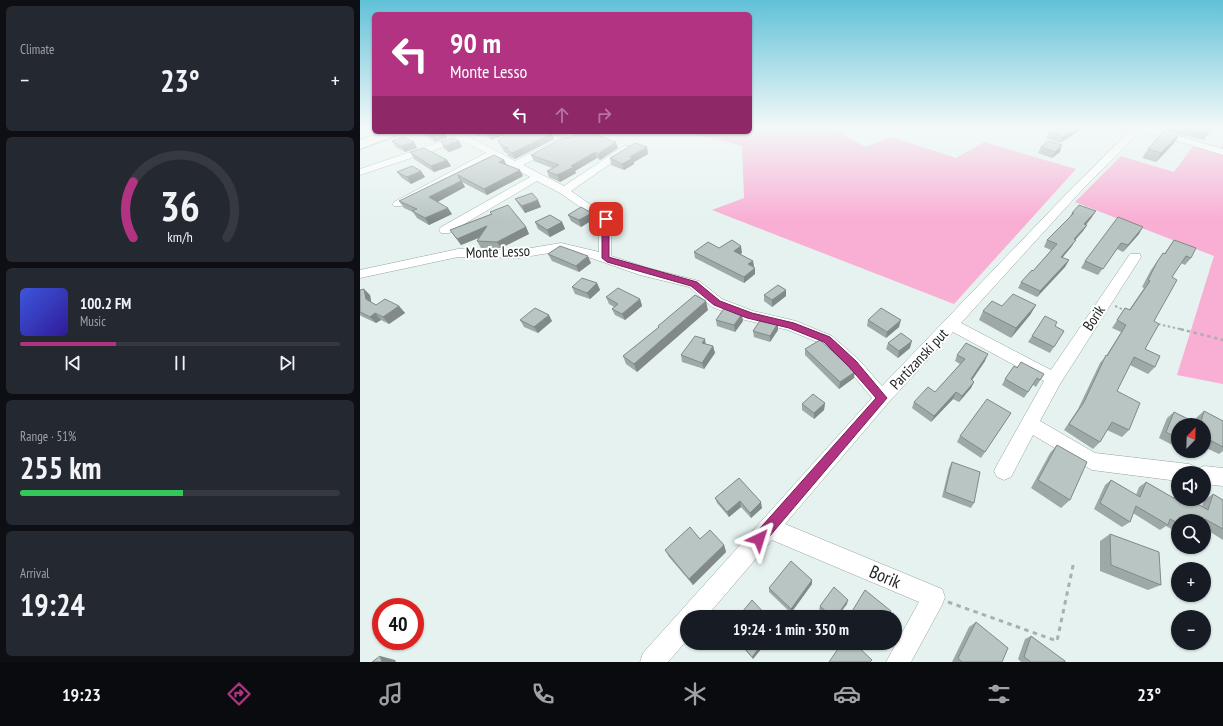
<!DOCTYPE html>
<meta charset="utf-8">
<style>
:root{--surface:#171b24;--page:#242831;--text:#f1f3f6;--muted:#9ea1a6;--line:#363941;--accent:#b23381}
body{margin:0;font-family:"PT Sans Narrow",sans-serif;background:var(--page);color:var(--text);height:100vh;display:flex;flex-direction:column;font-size:15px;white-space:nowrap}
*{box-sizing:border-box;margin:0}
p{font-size:13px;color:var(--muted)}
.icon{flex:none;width:22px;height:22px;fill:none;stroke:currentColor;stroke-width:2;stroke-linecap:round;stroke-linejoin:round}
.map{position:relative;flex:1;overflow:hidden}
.drawer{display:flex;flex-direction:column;gap:6px;padding:6px;background:#0d0f14;width:360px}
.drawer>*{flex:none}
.top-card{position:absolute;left:12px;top:12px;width:380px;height:122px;border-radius:6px;box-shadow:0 1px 3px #0004;background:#b23381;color:#fff;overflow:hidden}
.needle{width:26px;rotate:23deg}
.tools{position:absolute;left:811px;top:418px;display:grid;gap:8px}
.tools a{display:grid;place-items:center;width:40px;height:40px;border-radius:50%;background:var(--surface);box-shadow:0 1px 3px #0004;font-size:20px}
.speed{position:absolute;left:12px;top:598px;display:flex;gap:8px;font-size:20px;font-weight:700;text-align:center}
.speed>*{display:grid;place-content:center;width:52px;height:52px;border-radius:50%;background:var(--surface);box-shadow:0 1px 3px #0004;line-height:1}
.speed .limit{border:6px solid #d22;background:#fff;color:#111}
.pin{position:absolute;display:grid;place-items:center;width:34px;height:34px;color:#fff;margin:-17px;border-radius:8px;box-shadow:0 2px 6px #0006}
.me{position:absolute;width:44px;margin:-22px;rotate:41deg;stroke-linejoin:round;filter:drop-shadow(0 0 3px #0008)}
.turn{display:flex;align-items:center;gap:14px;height:84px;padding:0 12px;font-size:18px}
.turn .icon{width:52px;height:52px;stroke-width:2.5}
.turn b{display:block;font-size:28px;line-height:34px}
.lanes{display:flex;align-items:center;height:38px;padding:0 12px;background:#0003;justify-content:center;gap:20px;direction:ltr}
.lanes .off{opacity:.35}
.big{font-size:30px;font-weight:700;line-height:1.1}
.drawer .widget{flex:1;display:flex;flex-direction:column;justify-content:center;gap:6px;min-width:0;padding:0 14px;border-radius:6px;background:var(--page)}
.drawer .dial{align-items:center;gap:0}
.dial svg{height:104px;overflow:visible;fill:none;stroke:var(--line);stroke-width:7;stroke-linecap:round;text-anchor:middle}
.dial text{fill:var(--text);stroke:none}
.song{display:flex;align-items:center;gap:12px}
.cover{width:48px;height:48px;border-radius:6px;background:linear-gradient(135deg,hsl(230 70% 55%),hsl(250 70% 35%))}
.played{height:4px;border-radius:2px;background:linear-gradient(90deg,var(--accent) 30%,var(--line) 30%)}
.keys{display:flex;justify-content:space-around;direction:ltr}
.heat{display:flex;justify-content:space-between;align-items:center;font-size:22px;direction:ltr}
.charge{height:6px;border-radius:3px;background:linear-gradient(90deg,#34c759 51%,var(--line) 0)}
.trip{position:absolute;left:320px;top:610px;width:222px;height:40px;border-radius:20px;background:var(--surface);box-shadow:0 1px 3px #0004;font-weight:700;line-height:40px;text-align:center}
.menu{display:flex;height:64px;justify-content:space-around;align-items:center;background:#090b0e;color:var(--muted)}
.menu .icon{width:28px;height:28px}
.menu .active{color:var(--accent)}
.menu b{font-size:18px;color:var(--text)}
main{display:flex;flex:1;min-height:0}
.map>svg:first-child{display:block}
</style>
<main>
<section class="drawer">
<div class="widget"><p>Climate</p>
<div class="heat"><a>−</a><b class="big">23°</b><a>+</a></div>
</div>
<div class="widget dial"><svg viewBox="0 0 100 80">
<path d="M14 69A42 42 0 1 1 86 69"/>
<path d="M14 69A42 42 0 0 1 14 26" stroke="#b23381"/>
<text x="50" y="56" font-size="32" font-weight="700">36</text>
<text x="50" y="72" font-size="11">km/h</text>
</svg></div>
<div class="widget">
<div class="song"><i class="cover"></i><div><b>100.2 FM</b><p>Music</p></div></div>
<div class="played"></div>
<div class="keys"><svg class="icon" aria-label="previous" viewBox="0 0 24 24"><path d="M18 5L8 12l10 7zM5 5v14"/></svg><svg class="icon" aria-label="pause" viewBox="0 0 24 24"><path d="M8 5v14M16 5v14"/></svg><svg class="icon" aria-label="next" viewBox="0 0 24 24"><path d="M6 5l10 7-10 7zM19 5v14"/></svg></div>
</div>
<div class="widget"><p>Range · 51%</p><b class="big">255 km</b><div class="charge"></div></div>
<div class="widget"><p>Arrival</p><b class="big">19:24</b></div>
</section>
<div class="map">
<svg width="863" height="662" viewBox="0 0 863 662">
<rect width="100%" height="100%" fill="#e5f2ef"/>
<g fill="#f9aed4">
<polygon points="390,127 471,127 505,147 532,137 596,158 624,142 716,169 594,304 352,210 384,198 382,146 327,132 390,132"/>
<polygon points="863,144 863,384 817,375 854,256 715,202 761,156 814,172 834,145 858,153"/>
</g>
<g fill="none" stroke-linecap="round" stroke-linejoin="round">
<defs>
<polygon id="minor" points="774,127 789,127 863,149 863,155 781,130 721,191 601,323 691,370 770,254 780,254 781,257 700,384 680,421 735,453 829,464 836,467 837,469 844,466 863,468 863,486 844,484 844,473 818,473 818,481 732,470 673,435 651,477 644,480 637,477 634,471 637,465 684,381 593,332 528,403 425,524 582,589 585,597 582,605 551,662 526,662 559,602 412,540 346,617 327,617 327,640 308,662 280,662 283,653 512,398 487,368 462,344 428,330 385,320 352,307 329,287 280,275 231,258 201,251 159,258 98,257 0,278 0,270 98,249 159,250 201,243 239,252 239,220 200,193 177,181 89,233 81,233 79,230 81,227 170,177 133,157 42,206 34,206 32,204 34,202 126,153 102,141 0,175 0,169 95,137 88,132 100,132 155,161 212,132 221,132 220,135 163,165 204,186 264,146 270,146 272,148 270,150 211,191 251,219 251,256 288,268 339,281 362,299 393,311 436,321 472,336 499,360 522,386 713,187"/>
<polygon id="major" points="22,132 39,132 37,135 0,149 0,140"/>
</defs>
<use href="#minor" stroke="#98a4a2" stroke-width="1"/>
<use href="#major" stroke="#98a4a2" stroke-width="2"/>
<polyline stroke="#a7b1af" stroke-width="1.5" stroke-dasharray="2 2" stroke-linecap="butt" points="720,127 763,130"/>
<g stroke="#a7b1af" stroke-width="2" stroke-dasharray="2.5 2.5" stroke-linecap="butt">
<polyline points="755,306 766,311"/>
<polyline points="798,324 824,330"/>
</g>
<polyline stroke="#a7b1af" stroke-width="2.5" stroke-dasharray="3.5 3.5" stroke-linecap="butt" points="820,329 863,340"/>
<polyline stroke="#a7b1af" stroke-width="3" stroke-dasharray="4.5 4.5" stroke-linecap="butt" points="588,602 697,641 714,561"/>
<use href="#minor" fill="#fff" fill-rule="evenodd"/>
<use href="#major" fill="#fff" fill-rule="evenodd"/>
</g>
<g fill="#9ea9a7">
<polygon points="805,127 853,127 844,140 819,134 815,142 796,162 782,158 788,149 806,129 804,129"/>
<polygon points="719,131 700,143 686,138 689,132"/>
<polygon points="63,132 83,132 87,138 75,142 65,135"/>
<polygon points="109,132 150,132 132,140 122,134 118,136"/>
<polygon points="209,138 258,148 240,160 237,158 215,171 216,173 200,182 189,177 187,171 192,168 174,161 171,155"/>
<polygon points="194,139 155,159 148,156 147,153 144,152 138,140"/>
<polygon points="32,141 54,142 57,148 45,152 36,147"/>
<polygon points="99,141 102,147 89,152 84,149 81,142"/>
<polygon points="681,147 700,152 692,158 678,153"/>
<polygon points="50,152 87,160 91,166 74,172 54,159"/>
<polygon points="288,154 274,162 274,164 264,170 251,165 250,158"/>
<polygon points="134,155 144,160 146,165 163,176 127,195 102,182 105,187 77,202 92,214 69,225 57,218 53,212 44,208 39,201"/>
<polygon points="37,172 65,177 51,184 42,178"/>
<polygon points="155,199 181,207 165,213 159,205"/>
<polygon points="130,212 166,227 169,234 141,248 121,248 117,241 120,237 101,245 90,230 131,214"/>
<polygon points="232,213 234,219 221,227 211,221 208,215"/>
<polygon points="712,213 732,217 726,225 727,225 723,231 715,240 712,246 702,258 709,260 705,267 677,297 658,288 661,282 673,271 691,250 684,247 687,240 709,218"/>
<polygon points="175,222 202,222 205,229 190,237 178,229"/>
<polygon points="779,234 763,252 757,249 738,275 721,268 725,261"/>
<polygon points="814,240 831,258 825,265 821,263 812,277 794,321 785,349 795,367 788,374 770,365 757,391 769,430 762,437 747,430 740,442 733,449 704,430 718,409 740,363 746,356 761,332 752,328 765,308 769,310 784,288 782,287 791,270 803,253 804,254"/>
<polygon points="359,248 382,253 380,254 393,261 395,274 384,283 335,258 334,252"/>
<polygon points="188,254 231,263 219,272 192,261"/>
<polygon points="237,283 240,290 230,299 215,294 212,287"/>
<polygon points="0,290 10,295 11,302 16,305 39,306 45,313 29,324 21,320 16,323 1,316 0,315"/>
<polygon points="426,290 426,296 412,307 404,301 404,295"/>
<polygon points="246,297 280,299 282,306 265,320 255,315 252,309 254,307 249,304"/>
<polygon points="676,305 670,315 651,338 619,320 623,311 642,306"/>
<polygon points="348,310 277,372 266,364 263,356 298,328 298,326"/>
<polygon points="160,320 192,321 178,333 164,327"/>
<polygon points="356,320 383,321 375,332 357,326"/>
<polygon points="508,320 539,327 526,338 507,326"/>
<polygon points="695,327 704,331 690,353 668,342 672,336"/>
<polygon points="418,330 410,342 394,337 393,331"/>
<polygon points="528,343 550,348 538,358 526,349"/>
<polygon points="353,346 355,353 344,369 322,362 321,355"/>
<polygon points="445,349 494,378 479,389 445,355"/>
<polygon points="597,355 625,361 612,380 614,382 611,388 599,402 593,399 571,422 552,408 554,402 575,392 600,364 595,361"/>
<polygon points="657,368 684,374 676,387 673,385 664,398 642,385 645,379"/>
<polygon points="465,403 464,410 454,419 442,410 442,404"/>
<polygon points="844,411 863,421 863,451 859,454 844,447 844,425 818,425 818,448 799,438 807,418 814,412 835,422 836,418"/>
<polygon points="651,413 621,458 597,442 600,436"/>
<polygon points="697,445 710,500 701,508 671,488 690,453"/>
<polygon points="592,462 614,503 611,508 582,497 589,468"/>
<polygon points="379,478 402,508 391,518 381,507 369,517 357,503 355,498"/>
<polygon points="751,480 776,495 779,487 786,482 812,498 818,494 818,499 842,506 844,500 853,494 863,500 863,540 844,528 844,521 818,521 818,533 806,526 800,530 773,513 770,522 762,527 734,509 745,485"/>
<polygon points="750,534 801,585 788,590 740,571 740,541"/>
<polygon points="340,539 364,545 366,552 333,585 309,557 305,550"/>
<polygon points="452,580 452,584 431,613 409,592 409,588"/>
<polygon points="487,604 477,617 468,617 459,609 460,606"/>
<polygon points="491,613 527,617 491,617 490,616"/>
<polygon points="616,622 642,662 592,662 609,627"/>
<polygon points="671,636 705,662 661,662 658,659 665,639"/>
<polygon points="379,643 406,643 393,659"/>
</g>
<g fill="#818a88">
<polygon points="719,127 721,127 719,131 700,143 703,137"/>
<polygon points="84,132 87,138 75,142 72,136"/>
<polygon points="116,132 121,132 122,134 118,136"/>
<polygon points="135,132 150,132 132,140 129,134"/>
<polygon points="192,133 194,139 155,159 152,153"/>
<polygon points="820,133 815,142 796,162 801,153"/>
<polygon points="99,141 102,147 89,152 85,146"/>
<polygon points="54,142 57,148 45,152 41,146"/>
<polygon points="256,142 258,148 240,160 238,154"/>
<polygon points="702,145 700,152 692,158 695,152"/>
<polygon points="287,147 288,154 274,162 274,164 264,170 262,164 270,157"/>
<polygon points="235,152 237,158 215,171 216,173 200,182 197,175 211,166"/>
<polygon points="87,160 91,166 74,172 71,166"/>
<polygon points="144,160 147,166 139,162"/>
<polygon points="160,170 163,176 127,195 124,189"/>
<polygon points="61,171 65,177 51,184 47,177"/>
<polygon points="98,175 105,187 74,204 69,197"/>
<polygon points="178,200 181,207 165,213 162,206"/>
<polygon points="88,208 92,214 69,225 65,218"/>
<polygon points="736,211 732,217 721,230 724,224"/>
<polygon points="232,213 234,219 221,227 219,220"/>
<polygon points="202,222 205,229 190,237 187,230"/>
<polygon points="727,225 723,231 715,240 712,246 697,264 701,257 714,239"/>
<polygon points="127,226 131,233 101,245 97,239"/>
<polygon points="166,227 169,234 141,248 137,242"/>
<polygon points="783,227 779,234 763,252 768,245"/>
<polygon points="381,246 382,253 375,257 374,251"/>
<polygon points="228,256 231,263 219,272 216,266"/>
<polygon points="709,260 705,267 677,297 680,291"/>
<polygon points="393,261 394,267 388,264"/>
<polygon points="395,268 395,274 384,283 384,277"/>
<polygon points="237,283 240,290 230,299 227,293"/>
<polygon points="4,289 10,295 12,306 6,299"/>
<polygon points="426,290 426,296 412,307 412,300"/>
<polygon points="280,299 282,306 265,320 262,314"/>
<polygon points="346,301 348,310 277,372 274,364"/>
<polygon points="676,305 670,315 651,338 656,328"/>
<polygon points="39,306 45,313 29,324 23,317"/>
<polygon points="15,313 21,320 16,323 10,317"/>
<polygon points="382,314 383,321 375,332 374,325"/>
<polygon points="189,315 192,321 178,333 174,327"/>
<polygon points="541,320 539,327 526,338 527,332"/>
<polygon points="418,323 418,330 410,342 410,336"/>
<polygon points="345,339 346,346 342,343"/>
<polygon points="552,341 550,348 538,358 539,351"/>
<polygon points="353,346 355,353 344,369 342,363"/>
<polygon points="628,354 625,361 608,386 611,379"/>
<polygon points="495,372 494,378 479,389 480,382"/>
<polygon points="614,382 611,388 599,402 602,396"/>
<polygon points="596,392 593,399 571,422 574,416"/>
<polygon points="465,403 464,410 454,419 454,413"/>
<polygon points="380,501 381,507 369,517 367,512"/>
<polygon points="401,502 402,508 391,518 390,513"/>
<polygon points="364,545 366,552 333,585 329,579"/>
<polygon points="452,580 452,584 431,613 431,609"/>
<polygon points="488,600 487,604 477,617 476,617"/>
<polygon points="403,643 406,643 393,659 392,657"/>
<polygon points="20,656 35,660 36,662 22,662"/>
</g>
<g fill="#b8c5c2" stroke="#818a88">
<polygon points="698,127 719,127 703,137 689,132"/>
<polygon points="831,127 853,127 850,131"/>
<polygon points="806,129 820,133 801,153 788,149"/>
<polygon points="66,132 84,132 72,136"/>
<polygon points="125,132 135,132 129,134"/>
<polygon points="155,132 189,132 192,133 152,153 145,149 148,148 141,145 138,140"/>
<polygon points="223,132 228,132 256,142 238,154 235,152 211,166 214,167 197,175 187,171 199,165 171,155 205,137 209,138"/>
<polygon points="43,137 54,142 41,146 32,141"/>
<polygon points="94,138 99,141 85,146 81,142"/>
<polygon points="688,141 702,145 695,152 681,147"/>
<polygon points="275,143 287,147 270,157 273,158 262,164 250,158"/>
<polygon points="64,148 87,160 71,166 50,152"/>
<polygon points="134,155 144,160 139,162 160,170 124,189 98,175 101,181 69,197 88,208 65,218 52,211 57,209 39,201"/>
<polygon points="52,166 61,171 47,177 37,172"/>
<polygon points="172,193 178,200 162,206 155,199"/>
<polygon points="148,205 166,227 137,242 117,241 127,226 97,239 90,230 132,214 130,212"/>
<polygon points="719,205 736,211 724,224 727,225 714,239 716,240 701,257 709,260 680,291 661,282 672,270 673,271 697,244 687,240 714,213 712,213"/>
<polygon points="221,207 232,213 219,220 208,215"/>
<polygon points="190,215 202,222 187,230 175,222"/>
<polygon points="758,217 783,227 768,245 761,243 743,269 725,261"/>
<polygon points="372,240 381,246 374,251 393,261 388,264 395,268 384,277 334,252 348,242 359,248"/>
<polygon points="814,240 836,248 831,258 826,256 812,277 817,280 794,321 799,324 785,349 800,356 795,367 774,357 757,391 780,403 769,430 752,422 740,442 709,424 724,402 746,355 747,356 766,325 757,320 765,308 770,310 790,281 788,280 797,262 803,253 805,254"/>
<polygon points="200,246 228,256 216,266 188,254"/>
<polygon points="222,278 237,283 227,293 212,287"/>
<polygon points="418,285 426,290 412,300 404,295"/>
<polygon points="258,288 280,299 262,314 252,309 258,304 246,297"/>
<polygon points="4,289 6,299 16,305 25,299 39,306 23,317 15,313 10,317 0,312 0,290"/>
<polygon points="653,294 676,305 656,328 623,311 632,301 642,306"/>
<polygon points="335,295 346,301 274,364 263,356 299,327 298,326"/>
<polygon points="365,307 382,314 374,325 356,320"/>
<polygon points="175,308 189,315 174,327 160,320"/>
<polygon points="521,308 541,320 527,332 508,320"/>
<polygon points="685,316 697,322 695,326 704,331 694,347 672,336"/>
<polygon points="401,319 418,323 410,336 393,331"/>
<polygon points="541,333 552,341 539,351 528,343"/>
<polygon points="335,336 345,339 342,343 353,346 342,363 321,355"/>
<polygon points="460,340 495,372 480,382 445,349"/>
<polygon points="606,343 628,354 611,379 614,382 602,396 596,392 574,416 554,402 568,387 575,392 605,359 597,355"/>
<polygon points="661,362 684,374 680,380 677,378 668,392 645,379 654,366 657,368"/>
<polygon points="453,394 465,403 454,413 442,404"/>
<polygon points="627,399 651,413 625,452 600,436"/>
<polygon points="844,411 863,421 863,447 844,437 844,425 818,425 818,439 806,432 814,412 840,425"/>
<polygon points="697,445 727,462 710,500 678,480"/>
<polygon points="592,462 620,472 614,503 585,492"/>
<polygon points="379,478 401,502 390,513 380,501 367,512 355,498"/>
<polygon points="751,480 780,497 786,482 817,500 818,496 818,499 829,499 848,510 853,494 863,500 863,529 845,519 844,523 844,521 818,521 818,523 810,519 808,525 776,506 770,522 740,503"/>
<polygon points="330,527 340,539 350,530 364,545 329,579 305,550"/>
<polygon points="750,534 799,552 801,585 751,565"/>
<polygon points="431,561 452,580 431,609 409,588"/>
<polygon points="474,587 488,600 476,617 472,617 460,606"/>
<polygon points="505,590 531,611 527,617 496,617 491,613"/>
<polygon points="392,600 408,617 378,617"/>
<polygon points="616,622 648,648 642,662 602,662 598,658"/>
<polygon points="671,636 705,661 705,662 671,662 664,657"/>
<polygon points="380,643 403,643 392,657"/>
<polygon points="482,643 494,643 512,660 510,662 469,662"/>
<polygon points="20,656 22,662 12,662"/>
</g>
<linearGradient id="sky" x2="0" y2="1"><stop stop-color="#61c1d8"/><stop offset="0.58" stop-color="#f3f9f8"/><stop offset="1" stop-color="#f3f9f8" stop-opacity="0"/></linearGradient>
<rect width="863" height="220" fill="url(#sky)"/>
<polygon fill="#b23381" stroke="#742154" points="246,216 249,219 249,257 252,258 337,282 360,301 392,313 434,323 470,337 496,361 527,398 403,544 399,546 394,544 393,539 394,535 516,398 489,367 464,342 429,328 387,318 354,305 331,286 247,262 242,258 242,219"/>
<g text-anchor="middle" stroke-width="4" stroke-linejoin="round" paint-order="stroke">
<g font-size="15" fill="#222726" stroke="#fff">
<text transform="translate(138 252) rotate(-2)" y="5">Monte Lesso</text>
<text transform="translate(734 318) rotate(-56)" y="5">Borik</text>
<text transform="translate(559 359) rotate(-47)" y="5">Partizanski put</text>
</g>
<g font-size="18" fill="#222726" stroke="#fff">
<text transform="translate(525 577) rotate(23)" y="6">Borik</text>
</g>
</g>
</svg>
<div class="tools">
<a><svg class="needle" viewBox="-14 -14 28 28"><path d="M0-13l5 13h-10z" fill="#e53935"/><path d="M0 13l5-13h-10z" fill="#9ea1a6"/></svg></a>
<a><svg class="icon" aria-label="sound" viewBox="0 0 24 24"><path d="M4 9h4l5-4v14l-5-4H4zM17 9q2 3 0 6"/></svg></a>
<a><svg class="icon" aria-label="search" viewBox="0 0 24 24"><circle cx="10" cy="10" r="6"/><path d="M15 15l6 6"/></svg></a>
<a>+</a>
<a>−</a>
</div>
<div class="speed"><div class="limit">40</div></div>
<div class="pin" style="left:246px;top:219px;background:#d93025"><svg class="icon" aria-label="arrive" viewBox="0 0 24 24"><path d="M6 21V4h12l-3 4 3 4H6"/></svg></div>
<svg class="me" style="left:399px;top:539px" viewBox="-20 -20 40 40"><path d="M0-17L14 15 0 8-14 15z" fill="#b23381" stroke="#fff" stroke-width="4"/></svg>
<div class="trip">19:24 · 1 min · 350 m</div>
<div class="top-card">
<div class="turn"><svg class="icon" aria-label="left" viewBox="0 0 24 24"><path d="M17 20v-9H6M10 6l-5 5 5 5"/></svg><div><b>90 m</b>Monte Lesso</div></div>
<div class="lanes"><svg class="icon" aria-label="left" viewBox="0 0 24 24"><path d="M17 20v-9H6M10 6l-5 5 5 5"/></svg><svg class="icon off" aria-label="ahead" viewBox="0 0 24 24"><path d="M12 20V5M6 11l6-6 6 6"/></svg><svg class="icon off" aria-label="right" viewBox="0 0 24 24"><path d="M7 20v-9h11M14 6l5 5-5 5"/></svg></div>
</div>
</div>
</main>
<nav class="menu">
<b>19:23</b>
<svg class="icon active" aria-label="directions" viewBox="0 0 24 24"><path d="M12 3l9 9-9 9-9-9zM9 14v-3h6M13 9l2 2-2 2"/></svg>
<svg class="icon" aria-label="music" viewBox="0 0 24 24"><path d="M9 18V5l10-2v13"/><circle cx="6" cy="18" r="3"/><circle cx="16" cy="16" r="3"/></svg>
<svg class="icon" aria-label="phone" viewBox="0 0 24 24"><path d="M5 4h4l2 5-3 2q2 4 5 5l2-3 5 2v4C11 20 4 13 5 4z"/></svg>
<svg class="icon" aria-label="climate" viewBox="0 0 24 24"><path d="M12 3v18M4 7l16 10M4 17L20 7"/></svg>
<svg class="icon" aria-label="car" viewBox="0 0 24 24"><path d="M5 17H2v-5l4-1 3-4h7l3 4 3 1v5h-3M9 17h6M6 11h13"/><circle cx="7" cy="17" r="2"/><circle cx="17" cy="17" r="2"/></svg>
<svg class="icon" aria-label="filters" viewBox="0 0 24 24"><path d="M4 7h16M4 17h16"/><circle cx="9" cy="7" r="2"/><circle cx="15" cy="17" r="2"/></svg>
<b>23°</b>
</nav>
